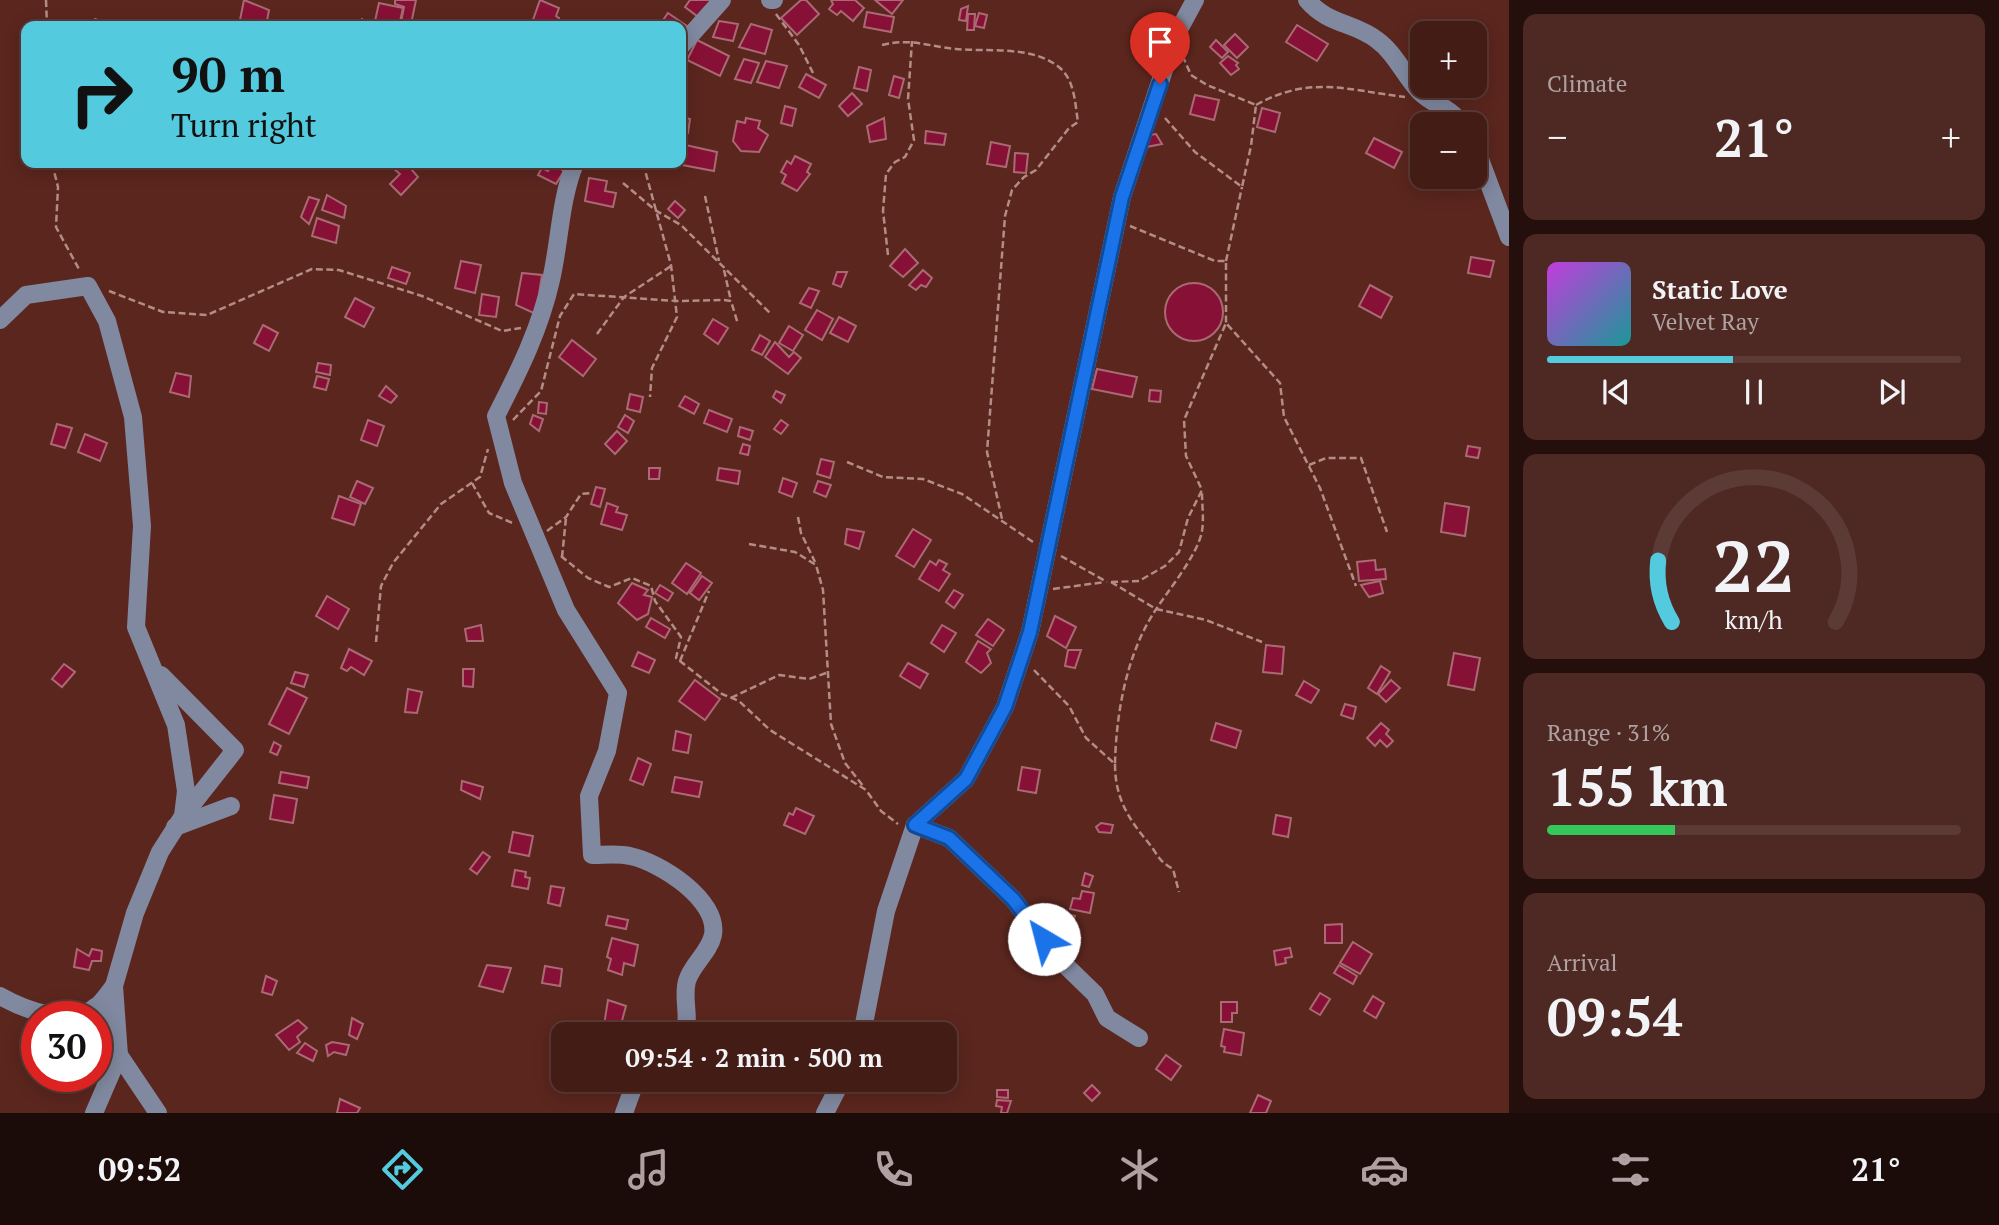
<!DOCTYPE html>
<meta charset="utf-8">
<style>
:root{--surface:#441c16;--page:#4e2923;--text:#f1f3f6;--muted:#afa1a1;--line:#5c3a35;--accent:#54cade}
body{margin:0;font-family:"PT Serif",serif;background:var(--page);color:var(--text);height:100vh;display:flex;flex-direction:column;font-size:26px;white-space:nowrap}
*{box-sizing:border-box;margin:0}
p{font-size:23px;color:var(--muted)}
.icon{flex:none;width:38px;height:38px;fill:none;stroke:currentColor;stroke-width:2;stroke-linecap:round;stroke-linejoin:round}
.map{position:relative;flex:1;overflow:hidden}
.panel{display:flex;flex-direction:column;gap:14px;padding:14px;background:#250f0c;width:490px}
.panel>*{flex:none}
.hud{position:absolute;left:21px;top:21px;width:665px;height:147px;border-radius:14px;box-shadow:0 4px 18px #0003,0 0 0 2px var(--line);background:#54cade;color:#111;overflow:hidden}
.buttons{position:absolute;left:1410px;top:21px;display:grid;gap:14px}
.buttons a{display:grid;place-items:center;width:77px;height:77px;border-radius:14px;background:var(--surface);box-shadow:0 4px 18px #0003,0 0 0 2px var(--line);font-size:35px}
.speed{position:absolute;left:21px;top:1001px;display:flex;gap:14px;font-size:35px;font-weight:700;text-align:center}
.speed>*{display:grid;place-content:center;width:91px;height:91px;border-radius:50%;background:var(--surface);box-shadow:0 4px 18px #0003,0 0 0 2px var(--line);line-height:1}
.speed .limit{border:10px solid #d22;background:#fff;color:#111}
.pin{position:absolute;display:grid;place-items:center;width:60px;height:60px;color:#fff;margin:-72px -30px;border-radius:50% 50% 50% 0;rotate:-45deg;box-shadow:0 0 7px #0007}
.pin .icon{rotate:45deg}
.me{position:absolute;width:77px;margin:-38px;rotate:323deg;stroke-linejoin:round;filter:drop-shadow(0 0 5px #0008)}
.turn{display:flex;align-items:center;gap:24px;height:147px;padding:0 35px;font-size:32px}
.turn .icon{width:91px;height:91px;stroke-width:2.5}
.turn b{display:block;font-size:49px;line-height:60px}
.big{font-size:52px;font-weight:600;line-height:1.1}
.panel .widget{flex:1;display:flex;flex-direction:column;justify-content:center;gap:10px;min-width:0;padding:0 24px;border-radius:14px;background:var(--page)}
.panel .dial{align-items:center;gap:0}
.dial svg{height:182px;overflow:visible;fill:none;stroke:var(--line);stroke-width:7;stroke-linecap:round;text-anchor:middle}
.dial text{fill:var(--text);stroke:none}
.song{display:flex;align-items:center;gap:21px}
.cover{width:84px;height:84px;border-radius:10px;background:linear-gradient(135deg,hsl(290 70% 55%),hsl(180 70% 35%))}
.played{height:7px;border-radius:4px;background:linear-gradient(90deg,var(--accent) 45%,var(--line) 45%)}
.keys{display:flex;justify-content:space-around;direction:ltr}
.heat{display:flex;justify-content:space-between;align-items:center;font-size:38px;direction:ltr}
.charge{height:10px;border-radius:5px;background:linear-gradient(90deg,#34c759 31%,var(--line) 0)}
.trip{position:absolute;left:551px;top:1022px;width:406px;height:70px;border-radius:14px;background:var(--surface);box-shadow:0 4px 18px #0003,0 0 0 2px var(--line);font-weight:600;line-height:70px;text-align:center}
.tab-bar{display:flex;height:112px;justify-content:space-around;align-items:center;background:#1b0b09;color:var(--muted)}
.tab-bar .icon{width:49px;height:49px}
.tab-bar .current{color:var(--accent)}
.tab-bar b{font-size:32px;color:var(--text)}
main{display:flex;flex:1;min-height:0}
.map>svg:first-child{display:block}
</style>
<main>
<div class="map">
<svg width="1509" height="1113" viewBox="0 0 1509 1113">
<rect width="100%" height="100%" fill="#5b261e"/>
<g fill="#871136" stroke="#a96a73" stroke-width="2">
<polygon points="244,0 269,10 266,26 240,20"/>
<polygon points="395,0 416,0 411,24 401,22 404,7 395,4"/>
<polygon points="540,0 559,8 556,16 559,18 557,26 547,26 533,20"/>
<polygon points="690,0 715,0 701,19 685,7"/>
<polygon points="801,0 806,0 819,14 797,35 781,18"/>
<polygon points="855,0 864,8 853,21 841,11 837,15 829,9 833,4 831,0"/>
<polygon points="875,0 903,0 892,14"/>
<polygon points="379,3 403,8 399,26 375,21"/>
<polygon points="968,6 966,21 959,20 961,9"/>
<polygon points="867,12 894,17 891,32 864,27"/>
<polygon points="668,13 687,26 681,35 681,26 659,26"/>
<polygon points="979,13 987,15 984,28 975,26"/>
<polygon points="968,14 975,14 974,30 967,30"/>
<polygon points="95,19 114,26 94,26"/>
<polygon points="362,19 371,26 359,26"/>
<polygon points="572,21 590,26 571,26"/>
<polygon points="719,21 738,24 733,41 713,37"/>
<polygon points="751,24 772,30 765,54 739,47"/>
<polygon points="1297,25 1328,44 1317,61 1286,42"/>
<polygon points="1235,34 1248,47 1237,58 1224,45"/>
<polygon points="697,40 729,56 720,76 687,60"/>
<polygon points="1216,40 1228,52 1222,58 1210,47"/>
<polygon points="1228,56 1238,63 1236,65 1239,69 1231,75 1220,63"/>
<polygon points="744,59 759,63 751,83 735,79"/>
<polygon points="766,61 787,66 779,88 757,82"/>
<polygon points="859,67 871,70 867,91 854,88"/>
<polygon points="806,74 826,85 819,98 799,87"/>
<polygon points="894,76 904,79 899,98 889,95"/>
<polygon points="852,93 862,104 848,116 839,106"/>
<polygon points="1195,95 1219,100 1214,120 1190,114"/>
<polygon points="785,106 796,109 792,126 781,123"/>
<polygon points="1262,108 1280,113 1275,132 1257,127"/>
<polygon points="681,117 690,119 688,133 681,131"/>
<polygon points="746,118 760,121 758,128 768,135 759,152 741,151 733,141 737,121 745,123"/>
<polygon points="884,118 886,139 870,142 867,126"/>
<polygon points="1418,130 1423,130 1423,141 1416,140"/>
<polygon points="926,131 946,134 944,145 925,143"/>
<polygon points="1156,134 1162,144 1146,147 1143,136"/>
<polygon points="1374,138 1402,152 1394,168 1366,153"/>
<polygon points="1416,140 1423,141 1423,161 1413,159"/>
<polygon points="991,142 1010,146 1006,167 987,164"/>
<polygon points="681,144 717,152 714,171 677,164 681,163"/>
<polygon points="1015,153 1028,154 1026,173 1014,172"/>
<polygon points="795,156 811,164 807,172 810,174 797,191 782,183 786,175 781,172 787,161 791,164"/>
<polygon points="399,163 406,163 418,177 401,195 390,184 400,174 393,168"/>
<polygon points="552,164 564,171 556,184 538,175 542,168 548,171"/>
<polygon points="589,178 607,181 605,191 616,193 613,207 585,201"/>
<polygon points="327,195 346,206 344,218 322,210"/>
<polygon points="309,197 319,200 309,224 301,217"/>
<polygon points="675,201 685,210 678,218 668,209"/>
<polygon points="317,218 339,226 336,243 312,236"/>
<polygon points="905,249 918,263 903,277 890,266"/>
<polygon points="1471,257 1494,261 1490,277 1468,273"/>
<polygon points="461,261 481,265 475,293 455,288"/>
<polygon points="392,267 410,273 406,284 388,278"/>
<polygon points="923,270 932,278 926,287 921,285 916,290 909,285"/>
<polygon points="837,272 847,272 841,287 833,284"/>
<polygon points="522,273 542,275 536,314 516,305"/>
<circle cx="1194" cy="312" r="29"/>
<polygon points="1370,285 1392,297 1381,318 1359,306"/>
<polygon points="809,288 819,291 811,308 800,303"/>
<polygon points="482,294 499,297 496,317 479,315"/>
<polygon points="355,298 374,308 364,327 345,317"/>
<polygon points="817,310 833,319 822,340 805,330"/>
<polygon points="839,317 856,326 848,342 830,333"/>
<polygon points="713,319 728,328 718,344 704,334"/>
<polygon points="263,325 278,333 269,351 254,343"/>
<polygon points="789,326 803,335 793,351 779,343"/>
<polygon points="760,335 770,341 762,355 752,350"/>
<polygon points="572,340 596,359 583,376 559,357"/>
<polygon points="775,342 789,357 794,352 801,358 788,374 765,357"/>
<polygon points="318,363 331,365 330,375 316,372"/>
<polygon points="1097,369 1137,377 1132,397 1092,389"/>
<polygon points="176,373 191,376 189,397 170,392"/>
<polygon points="317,376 329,379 326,390 314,387"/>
<polygon points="386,386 397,396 391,403 379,396"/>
<polygon points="1150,390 1161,391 1160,402 1149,401"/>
<polygon points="776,391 785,395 781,403 773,397"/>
<polygon points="630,394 643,397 640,412 627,409"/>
<polygon points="685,396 699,404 694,414 679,406"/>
<polygon points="539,402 547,403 546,414 538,413"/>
<polygon points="709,410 732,419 727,432 704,423"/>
<polygon points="533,415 543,419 539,431 530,424"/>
<polygon points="625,415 634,421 628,433 618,427"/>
<polygon points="368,420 384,426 377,446 361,440"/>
<polygon points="781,420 788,425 781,434 774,429"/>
<polygon points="57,424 72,428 65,448 51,444"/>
<polygon points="740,427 753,431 750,440 738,436"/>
<polygon points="617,431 627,441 615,454 605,444"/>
<polygon points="85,434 107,443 100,461 78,452"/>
<polygon points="743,444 750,446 748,455 740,453"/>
<polygon points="1468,446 1480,448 1478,458 1466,456"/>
<polygon points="821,459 834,462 830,478 817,474"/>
<polygon points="649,468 660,468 659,479 649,479"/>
<polygon points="719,468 740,471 738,484 717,480"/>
<polygon points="783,478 797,483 792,497 779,492"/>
<polygon points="357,481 373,488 365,504 350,497"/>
<polygon points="818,481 831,485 826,497 814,492"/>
<polygon points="596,487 605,489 600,507 591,504"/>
<polygon points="339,496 361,504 354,525 332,518"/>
<polygon points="607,503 618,507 616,512 627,515 622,530 601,524"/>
<polygon points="1445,503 1469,507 1465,536 1441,532"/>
<polygon points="847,529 864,532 859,549 845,544"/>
<polygon points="913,529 931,540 914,567 896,556"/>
<polygon points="939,560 947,564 943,570 950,574 939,591 919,579 930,561 936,565"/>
<polygon points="1375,560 1376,570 1385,569 1386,579 1359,581 1357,562"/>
<polygon points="686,563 701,573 687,594 672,583"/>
<polygon points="702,576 712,583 699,600 690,593"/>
<polygon points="1380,581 1383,593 1369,597 1361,585"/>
<polygon points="632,583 648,590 644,595 652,597 648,614 637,620 618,603"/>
<polygon points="660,585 673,593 668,601 655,593"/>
<polygon points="954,590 963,595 954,608 946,602"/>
<polygon points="327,596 349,609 338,629 316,616"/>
<polygon points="1055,616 1076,627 1066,648 1047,636"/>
<polygon points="651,618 670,629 665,638 646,627"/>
<polygon points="988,619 1004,630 993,646 976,635"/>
<polygon points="481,625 483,641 467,641 465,629"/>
<polygon points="942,625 956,633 944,652 931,643"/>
<polygon points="978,641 991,649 987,653 991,663 981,673 966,662"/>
<polygon points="1266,645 1284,647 1282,674 1263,672"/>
<polygon points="349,649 372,661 364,675 351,667 347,671 341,668"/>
<polygon points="1068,650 1081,650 1075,668 1065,666"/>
<polygon points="638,652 655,660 649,673 632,666"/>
<polygon points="1454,653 1480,658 1474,690 1448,685"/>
<polygon points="908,663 928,674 920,688 900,676"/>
<polygon points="64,664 75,672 62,687 52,679"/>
<polygon points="1381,666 1390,672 1377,694 1368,688"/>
<polygon points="463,669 474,669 473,687 463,686"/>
<polygon points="295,672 308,675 304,687 291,683"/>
<polygon points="695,680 720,699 705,720 679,701"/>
<polygon points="1391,680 1400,688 1386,702 1378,694"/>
<polygon points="1304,681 1319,690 1311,703 1296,695"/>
<polygon points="287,688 307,698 289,734 269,724"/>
<polygon points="408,689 422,692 417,713 405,712"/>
<polygon points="1345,704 1356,707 1353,719 1341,715"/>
<polygon points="1216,723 1241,731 1236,748 1211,740"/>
<polygon points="1381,723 1389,730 1386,734 1393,741 1387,747 1380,740 1375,746 1367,738"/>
<polygon points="676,731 691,735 688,753 673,750"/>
<polygon points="274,742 281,746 277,755 270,752"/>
<polygon points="638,758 651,764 643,785 630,780"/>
<polygon points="1022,767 1040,770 1036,793 1018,790"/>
<polygon points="281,772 309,777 307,788 279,783"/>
<polygon points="675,777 702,782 699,797 672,792"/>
<polygon points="462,781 483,787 480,799 461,790"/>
<polygon points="274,795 297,799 293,823 270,819"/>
<polygon points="796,808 814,816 805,834 784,825 789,813 793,815"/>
<polygon points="1276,815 1291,818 1288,837 1273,834"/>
<polygon points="1101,823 1113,825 1111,833 1099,832 1096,827"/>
<polygon points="513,832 533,836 529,856 509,852"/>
<polygon points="483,852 490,857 477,874 470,869"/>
<polygon points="515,870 526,872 525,877 530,878 528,889 512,886"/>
<polygon points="1085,873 1093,876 1089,887 1082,885"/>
<polygon points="551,886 564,888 560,906 548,903"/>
<polygon points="1082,891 1094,893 1090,913 1070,909 1073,898 1080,899"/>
<polygon points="1063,913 1075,916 1072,925 1061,922"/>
<polygon points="608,916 628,920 626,929 606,925"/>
<polygon points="1342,924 1342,943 1325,943 1325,925"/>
<polygon points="612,938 638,945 634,966 624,963 622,975 608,970 611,959 607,957"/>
<polygon points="1353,942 1372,954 1360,974 1340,963"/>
<polygon points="1290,948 1292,957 1285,958 1286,963 1276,965 1274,951"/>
<polygon points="77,949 89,956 92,949 102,951 101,961 92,961 89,970 74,967"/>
<polygon points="487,965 511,968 503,992 479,986"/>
<polygon points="1339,965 1357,976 1353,984 1334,973"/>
<polygon points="545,966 562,969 560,986 542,983"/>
<polygon points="266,976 277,981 272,995 262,992"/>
<polygon points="1320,993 1330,999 1320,1015 1310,1009"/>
<polygon points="1373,996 1384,1003 1376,1018 1364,1011"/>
<polygon points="608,1000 626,1006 620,1028 612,1030 604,1025"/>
<polygon points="1221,1002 1237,1002 1237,1013 1232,1013 1232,1022 1221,1022"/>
<polygon points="352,1018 363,1024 357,1039 349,1035"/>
<polygon points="298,1020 307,1028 297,1037 300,1042 289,1050 276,1035"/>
<polygon points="1224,1029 1244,1033 1241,1055 1224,1052 1225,1047 1221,1046"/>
<polygon points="332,1042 349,1045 346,1055 334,1052 328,1056 326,1045"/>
<polygon points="305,1043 317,1051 313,1061 297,1053"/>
<polygon points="1166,1055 1181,1066 1171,1080 1156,1069"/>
<polygon points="572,1080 583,1081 578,1091 569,1087"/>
<polygon points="1092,1085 1100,1093 1092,1101 1084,1093"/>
<polygon points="997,1090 1008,1090 1008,1098 997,1097"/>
<polygon points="1258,1095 1271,1101 1266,1113 1250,1113"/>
<polygon points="340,1099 360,1108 357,1113 337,1113"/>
<polygon points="997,1100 1011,1101 1007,1113 1001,1113 1002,1107 996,1106"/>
</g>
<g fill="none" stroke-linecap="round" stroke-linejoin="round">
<g stroke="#b48c86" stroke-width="2.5" stroke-dasharray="7 3.5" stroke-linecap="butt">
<polyline points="46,0 47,26"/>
<polyline points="776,14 799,45 813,73"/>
<path d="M 882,45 C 912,38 926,46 956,49 C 987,52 1034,45 1060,68 C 1075,81 1075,104 1078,122 L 1069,128 L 1036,170 L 1024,177 L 1012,190 L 1005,216 L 987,452 L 1002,519"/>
<path d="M 1256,105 C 1310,75 1346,90 1405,97"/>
<polyline points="1165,118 1195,152 1242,187 1251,146 1256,105 1207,85 1191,75 1184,59"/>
<polyline points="52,163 58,187 56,227 80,271"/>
<polyline points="643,163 671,265 677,317 652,368 650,397"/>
<polyline points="623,183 655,210 681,225 771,314"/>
<polyline points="705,196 719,261"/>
<polyline points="1130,226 1215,261 1226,261 1226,323"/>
<polyline points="888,255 883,211 886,174 895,162 905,157 914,140 908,99 912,41"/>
<polyline points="1226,261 1242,187"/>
<polyline points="724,270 731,301"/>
<polyline points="109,291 163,312 207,315 312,269 339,270 422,296 502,331 521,328"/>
<polyline points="597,334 624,297 671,266"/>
<polyline points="513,420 541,391 560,316 574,294 677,301 724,300 731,301 738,324"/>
<polyline points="847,462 883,477 923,479 962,494 1033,542"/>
<polyline points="1309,465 1326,458 1361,458 1387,532"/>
<polyline points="472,483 489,513 515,524"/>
<polyline points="798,517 801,533 815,562"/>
<polyline points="547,531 566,517 581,494 591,493"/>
<polyline points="749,544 795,552 816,565 823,590 831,724 845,763 864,787"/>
<polyline points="561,556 588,578 609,587 632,578 651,586 655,601 681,637 676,658 722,694 739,701 770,730 866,790 881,811 898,824"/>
<polyline points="1061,556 1107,582"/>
<polyline points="562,557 566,518"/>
<polyline points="1111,582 1139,581 1165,566 1179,552 1188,518 1202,490 1186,456 1184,420 1226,323 1280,383 1284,417 1320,488 1356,586"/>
<polyline points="1111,582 1156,609 1206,620 1262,642"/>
<polyline points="1053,589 1105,582"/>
<polyline points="376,642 381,586 393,563 441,504 480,477 488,449"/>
<polyline points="680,661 709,591"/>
<path d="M 1034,670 L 1069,706 L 1086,738 L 1115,764 C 1116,715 1126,657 1153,614 C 1166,593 1198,555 1202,531 C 1204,519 1202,505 1202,493"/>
<polyline points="731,698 779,675 809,679 829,672"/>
<path d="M 1115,764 C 1115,796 1127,817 1147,841 C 1158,854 1157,860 1173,869 L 1179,892"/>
</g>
<g stroke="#8189a0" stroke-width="18">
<polyline points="770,0 774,0"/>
<path d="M 1307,0 C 1328,25 1354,22 1377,40 C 1395,53 1404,75 1419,91 C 1433,106 1449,105 1461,124"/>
<polyline points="681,46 722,0"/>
<polyline points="1475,146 1509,237"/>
<path d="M 575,163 C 560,200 560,241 551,280 C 540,329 519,371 496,416 L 513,483 L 566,610 L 618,693 L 607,751 L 589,796 L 592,855 C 604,855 618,853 630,856 C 660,862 719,900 713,935 C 709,953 692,964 687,981 C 682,999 691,1017 684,1034"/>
<polyline points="0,320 26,295 88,286 107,321 133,417 142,526 136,627 176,725 186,791 183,816 160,852 135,913 114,986 119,1055 158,1113"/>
<polyline points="161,675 235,750 183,816"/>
<polyline points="915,825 949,838 1013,899 1059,959 1095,994 1107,1018 1139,1038"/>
<polyline points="175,827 231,806"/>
<path d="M 0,996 C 25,1010 69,1027 96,1007 C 103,1002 109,992 114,986"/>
<polyline points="862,1034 886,911 915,825 966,779 1005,707 1030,632 1122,197 1175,37 1195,0"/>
<polyline points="94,1113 119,1055 105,1017 95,1007"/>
<polyline points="624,1113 636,1080"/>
<polyline points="825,1113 842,1080"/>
</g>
</g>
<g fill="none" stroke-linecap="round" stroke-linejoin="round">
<defs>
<polyline id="route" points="1044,939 1013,899 949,838 915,825 966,779 1005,707 1030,632 1122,197 1160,84"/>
</defs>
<use href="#route" stroke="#114b97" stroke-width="18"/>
<use href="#route" stroke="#1a73e8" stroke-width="12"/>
</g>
</svg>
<div class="buttons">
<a>+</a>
<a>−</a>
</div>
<div class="speed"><div class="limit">30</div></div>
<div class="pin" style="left:1160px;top:84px;background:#d93025"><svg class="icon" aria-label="arrive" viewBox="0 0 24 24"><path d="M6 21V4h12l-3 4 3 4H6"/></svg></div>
<svg class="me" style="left:1044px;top:939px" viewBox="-20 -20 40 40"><circle r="19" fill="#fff"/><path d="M0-13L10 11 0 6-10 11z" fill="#1a73e8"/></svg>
<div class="trip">09:54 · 2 min · 500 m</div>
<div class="hud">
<div class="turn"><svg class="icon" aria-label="right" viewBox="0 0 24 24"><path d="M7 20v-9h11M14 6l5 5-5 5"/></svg><div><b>90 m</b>Turn right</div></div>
</div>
</div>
<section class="panel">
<div class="widget"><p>Climate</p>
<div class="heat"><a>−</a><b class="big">21°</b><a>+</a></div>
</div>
<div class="widget">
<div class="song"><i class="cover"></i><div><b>Static Love</b><p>Velvet Ray</p></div></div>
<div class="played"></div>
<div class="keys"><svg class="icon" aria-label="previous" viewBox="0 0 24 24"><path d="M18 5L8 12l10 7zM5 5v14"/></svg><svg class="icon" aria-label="pause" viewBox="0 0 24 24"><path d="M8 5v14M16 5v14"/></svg><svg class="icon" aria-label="next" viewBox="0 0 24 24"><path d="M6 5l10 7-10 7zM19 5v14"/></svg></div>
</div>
<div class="widget dial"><svg viewBox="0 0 100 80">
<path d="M14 69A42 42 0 1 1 86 69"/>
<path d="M14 69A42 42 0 0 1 8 42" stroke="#54cade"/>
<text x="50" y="56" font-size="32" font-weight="700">22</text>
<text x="50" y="72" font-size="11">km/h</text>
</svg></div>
<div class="widget"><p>Range · 31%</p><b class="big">155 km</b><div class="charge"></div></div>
<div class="widget"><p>Arrival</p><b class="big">09:54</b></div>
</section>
</main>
<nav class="tab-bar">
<b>09:52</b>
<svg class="icon current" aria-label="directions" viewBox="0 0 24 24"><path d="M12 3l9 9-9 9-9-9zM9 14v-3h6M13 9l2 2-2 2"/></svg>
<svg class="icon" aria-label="music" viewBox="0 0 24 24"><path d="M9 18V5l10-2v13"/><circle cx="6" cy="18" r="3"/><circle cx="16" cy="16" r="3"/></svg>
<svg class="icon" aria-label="phone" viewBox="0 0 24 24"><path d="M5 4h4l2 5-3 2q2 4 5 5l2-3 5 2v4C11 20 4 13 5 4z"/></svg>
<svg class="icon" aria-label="climate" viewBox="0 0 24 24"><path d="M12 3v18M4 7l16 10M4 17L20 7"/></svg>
<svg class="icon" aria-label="car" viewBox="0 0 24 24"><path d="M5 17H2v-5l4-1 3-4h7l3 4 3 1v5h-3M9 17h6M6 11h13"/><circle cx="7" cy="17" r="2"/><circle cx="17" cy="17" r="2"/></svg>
<svg class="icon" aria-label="filters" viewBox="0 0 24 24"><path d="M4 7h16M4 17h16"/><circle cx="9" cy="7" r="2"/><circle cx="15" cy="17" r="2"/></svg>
<b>21°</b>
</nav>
